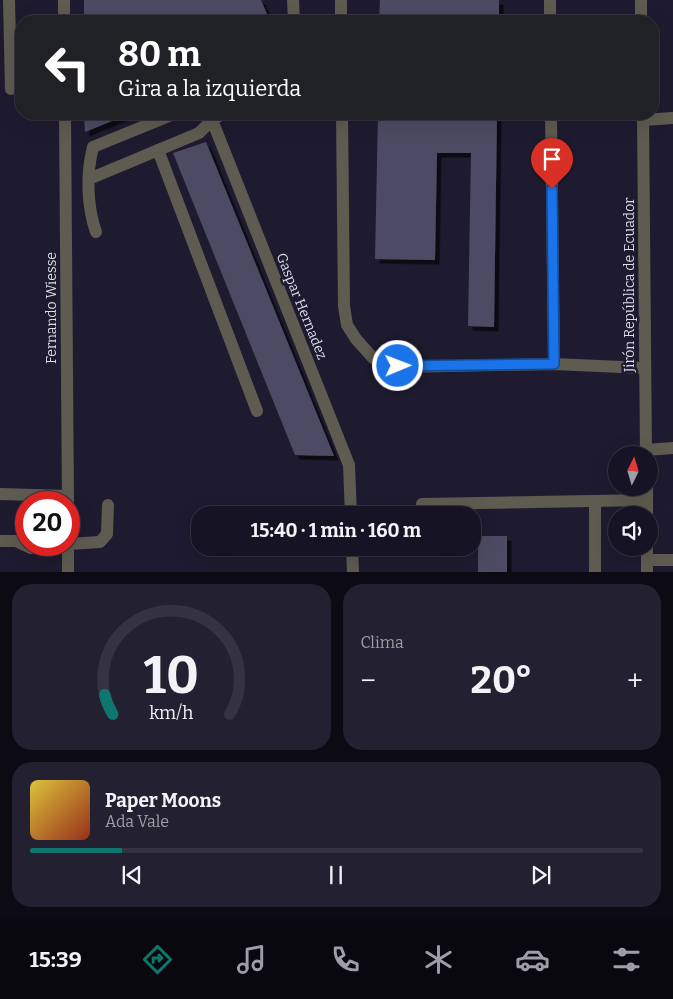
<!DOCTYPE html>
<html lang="es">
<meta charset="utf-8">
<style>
:root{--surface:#161424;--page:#232131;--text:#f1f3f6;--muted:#9e9ea6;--line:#353341;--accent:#0f766e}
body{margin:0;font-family:Bitter,serif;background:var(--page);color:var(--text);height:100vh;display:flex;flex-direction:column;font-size:19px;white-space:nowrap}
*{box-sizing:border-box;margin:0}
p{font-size:16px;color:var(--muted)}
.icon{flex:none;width:28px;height:28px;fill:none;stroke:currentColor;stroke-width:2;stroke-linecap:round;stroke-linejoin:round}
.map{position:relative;height:572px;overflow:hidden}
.sheet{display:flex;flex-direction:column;gap:12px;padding:12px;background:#0c0b14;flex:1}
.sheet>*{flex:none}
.guide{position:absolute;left:15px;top:15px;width:644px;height:105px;border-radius:20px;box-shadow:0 5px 20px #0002,0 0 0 1px var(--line);background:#202124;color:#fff;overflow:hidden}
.needle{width:32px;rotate:5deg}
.fabs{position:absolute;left:608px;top:446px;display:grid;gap:10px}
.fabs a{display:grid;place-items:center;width:50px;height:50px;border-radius:50%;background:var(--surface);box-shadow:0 5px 20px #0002,0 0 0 1px var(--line);font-size:25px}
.speed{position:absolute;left:15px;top:491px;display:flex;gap:10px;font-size:25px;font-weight:700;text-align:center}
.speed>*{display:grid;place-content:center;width:65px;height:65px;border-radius:50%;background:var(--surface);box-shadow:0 5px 20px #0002,0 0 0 1px var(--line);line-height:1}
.speed .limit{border:8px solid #d22;background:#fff;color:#111}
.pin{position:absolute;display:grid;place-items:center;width:42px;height:42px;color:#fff;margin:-51px -21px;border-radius:50% 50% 50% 0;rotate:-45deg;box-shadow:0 0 5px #0007}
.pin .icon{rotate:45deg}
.me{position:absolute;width:55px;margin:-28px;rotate:89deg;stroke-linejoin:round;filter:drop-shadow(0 0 4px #0008)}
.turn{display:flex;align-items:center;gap:18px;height:105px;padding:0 20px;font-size:22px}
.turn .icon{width:65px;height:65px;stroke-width:2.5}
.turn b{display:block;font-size:35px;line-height:42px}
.big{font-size:38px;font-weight:700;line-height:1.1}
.sheet .tile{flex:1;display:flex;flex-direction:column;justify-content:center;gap:8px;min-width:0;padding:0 18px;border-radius:20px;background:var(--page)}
.sheet .dial{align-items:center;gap:0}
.dial svg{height:130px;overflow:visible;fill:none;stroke:var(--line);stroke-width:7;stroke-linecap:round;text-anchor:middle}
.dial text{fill:var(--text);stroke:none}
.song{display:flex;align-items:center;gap:15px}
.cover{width:60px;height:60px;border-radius:8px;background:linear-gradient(135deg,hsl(50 70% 55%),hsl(10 70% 35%))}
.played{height:5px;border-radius:2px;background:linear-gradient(90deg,var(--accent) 15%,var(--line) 15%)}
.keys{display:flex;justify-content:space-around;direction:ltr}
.heat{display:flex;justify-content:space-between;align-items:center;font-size:28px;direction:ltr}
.sheet .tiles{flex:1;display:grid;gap:12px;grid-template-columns:1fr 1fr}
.tile:last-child{grid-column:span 2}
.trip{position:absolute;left:191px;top:506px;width:290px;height:50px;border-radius:20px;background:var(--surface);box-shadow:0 5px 20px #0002,0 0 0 1px var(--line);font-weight:700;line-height:50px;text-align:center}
.dock{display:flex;height:80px;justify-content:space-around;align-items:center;background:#09080e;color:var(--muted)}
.dock .icon{width:35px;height:35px}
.dock .active{color:var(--accent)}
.dock b{font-size:22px;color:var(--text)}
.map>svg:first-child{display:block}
</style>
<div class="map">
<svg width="673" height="572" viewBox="0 0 673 572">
<defs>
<filter id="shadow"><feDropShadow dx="4.5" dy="4.5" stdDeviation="0" flood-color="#0009"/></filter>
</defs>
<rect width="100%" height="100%" fill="#1e1b30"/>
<g fill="#4d4b63" filter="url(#shadow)">
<polygon points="84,0 261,0 270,21 84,21"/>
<polygon points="380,0 499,0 499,21 379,21"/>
<polygon points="84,114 129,114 85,132"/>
<polygon points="378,114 497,114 494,327 468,326 471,153 437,153 435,260 375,259"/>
<polygon points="206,142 334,456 295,455 173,153"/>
<rect x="478" y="536" width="29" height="36"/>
</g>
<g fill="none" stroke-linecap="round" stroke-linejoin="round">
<g stroke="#5e5c50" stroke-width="12">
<polyline points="9,0 11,89"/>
<polyline points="64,0 64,21"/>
<polyline points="293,0 294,21"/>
<polyline points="341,0 341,21"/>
<polyline points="550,0 550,21"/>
<polyline points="641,0 641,21"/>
<polyline points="65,114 68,502"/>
<polyline points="204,114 212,120 349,465 351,515"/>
<polyline points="342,114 344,306 347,325 356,339 373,358 398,367 554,364 644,368"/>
<polyline points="551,114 554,364"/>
<polyline points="643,114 646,455"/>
<polyline points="643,120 673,118"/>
<polyline points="158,150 257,411"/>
<polyline points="89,179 199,133 212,120 222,114"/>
<path d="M 96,232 C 87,206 86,174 93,147 L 174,114"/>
<polyline points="646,450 673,448"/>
<polyline points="647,488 647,515"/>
<polyline points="0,494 68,496"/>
<polyline points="422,504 647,500"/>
<polyline points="0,541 16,541 31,548"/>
<polyline points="69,544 100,542 107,534 108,505"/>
<polyline points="68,545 68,572"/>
<polyline points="352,548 353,572"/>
<polyline points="647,548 647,572"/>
<polyline points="648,560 673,560"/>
<polyline points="595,572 595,501"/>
</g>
</g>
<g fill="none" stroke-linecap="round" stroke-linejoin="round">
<defs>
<polyline id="route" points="398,366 554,364 552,189"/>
</defs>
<use href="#route" stroke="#114b97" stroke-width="12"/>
<use href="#route" stroke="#1a73e8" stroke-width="9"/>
</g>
<g text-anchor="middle" stroke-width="5" stroke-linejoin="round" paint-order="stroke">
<g font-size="14" fill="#dcdbe9" stroke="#1e1b30">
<text transform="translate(629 285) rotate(-90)" y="5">Jirón República de Ecuador</text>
<text transform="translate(302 306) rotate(68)" y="5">Gaspar Hernadez</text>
<text transform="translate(51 308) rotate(-90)" y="5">Fernando Wiesse</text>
</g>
</g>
</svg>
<div class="fabs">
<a><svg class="needle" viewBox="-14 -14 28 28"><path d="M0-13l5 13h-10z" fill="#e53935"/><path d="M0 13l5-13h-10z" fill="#9e9ea6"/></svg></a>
<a><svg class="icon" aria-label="sound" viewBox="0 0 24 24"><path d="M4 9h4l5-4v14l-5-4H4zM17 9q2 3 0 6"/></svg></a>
</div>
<div class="speed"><div class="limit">20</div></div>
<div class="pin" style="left:552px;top:189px;background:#d93025"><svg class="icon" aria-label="arrive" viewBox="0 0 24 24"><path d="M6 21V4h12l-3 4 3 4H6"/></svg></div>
<svg class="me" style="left:398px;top:366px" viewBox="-20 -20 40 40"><circle r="17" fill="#1a73e8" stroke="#fff" stroke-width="3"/><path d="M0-11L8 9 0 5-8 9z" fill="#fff"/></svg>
<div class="trip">15:40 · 1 min · 160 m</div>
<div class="guide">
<div class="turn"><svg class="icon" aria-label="left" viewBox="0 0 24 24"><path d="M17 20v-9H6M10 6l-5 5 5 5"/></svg><div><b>80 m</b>Gira a la izquierda</div></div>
</div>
</div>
<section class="sheet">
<div class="tiles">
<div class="tile dial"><svg viewBox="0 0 100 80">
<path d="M14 69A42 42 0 1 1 86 69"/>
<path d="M14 69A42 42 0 0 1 9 57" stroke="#0f766e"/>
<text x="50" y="56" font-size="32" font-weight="700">10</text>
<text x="50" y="72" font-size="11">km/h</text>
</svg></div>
<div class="tile"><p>Clima</p>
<div class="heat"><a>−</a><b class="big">20°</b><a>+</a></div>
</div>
<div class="tile">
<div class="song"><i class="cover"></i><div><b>Paper Moons</b><p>Ada Vale</p></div></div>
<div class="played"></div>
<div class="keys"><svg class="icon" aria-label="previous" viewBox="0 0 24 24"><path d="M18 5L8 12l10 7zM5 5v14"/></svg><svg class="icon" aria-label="pause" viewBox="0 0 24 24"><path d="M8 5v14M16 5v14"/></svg><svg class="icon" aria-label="next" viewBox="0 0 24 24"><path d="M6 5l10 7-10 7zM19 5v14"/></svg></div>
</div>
</div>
</section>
<nav class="dock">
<b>15:39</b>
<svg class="icon active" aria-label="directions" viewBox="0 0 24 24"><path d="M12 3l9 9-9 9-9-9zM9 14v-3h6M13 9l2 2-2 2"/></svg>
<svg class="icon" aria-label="music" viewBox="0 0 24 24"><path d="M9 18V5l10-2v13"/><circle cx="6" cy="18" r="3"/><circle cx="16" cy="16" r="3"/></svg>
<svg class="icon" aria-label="phone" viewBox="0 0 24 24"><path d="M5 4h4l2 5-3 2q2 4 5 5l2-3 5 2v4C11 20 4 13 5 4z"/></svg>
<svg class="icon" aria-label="climate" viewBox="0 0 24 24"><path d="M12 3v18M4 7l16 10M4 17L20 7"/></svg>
<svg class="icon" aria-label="car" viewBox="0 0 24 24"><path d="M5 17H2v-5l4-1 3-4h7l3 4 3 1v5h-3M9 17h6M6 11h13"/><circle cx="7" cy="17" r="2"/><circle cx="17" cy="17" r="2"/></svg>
<svg class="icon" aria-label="filters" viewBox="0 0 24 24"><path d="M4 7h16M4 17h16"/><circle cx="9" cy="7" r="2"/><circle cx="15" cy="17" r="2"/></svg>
</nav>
